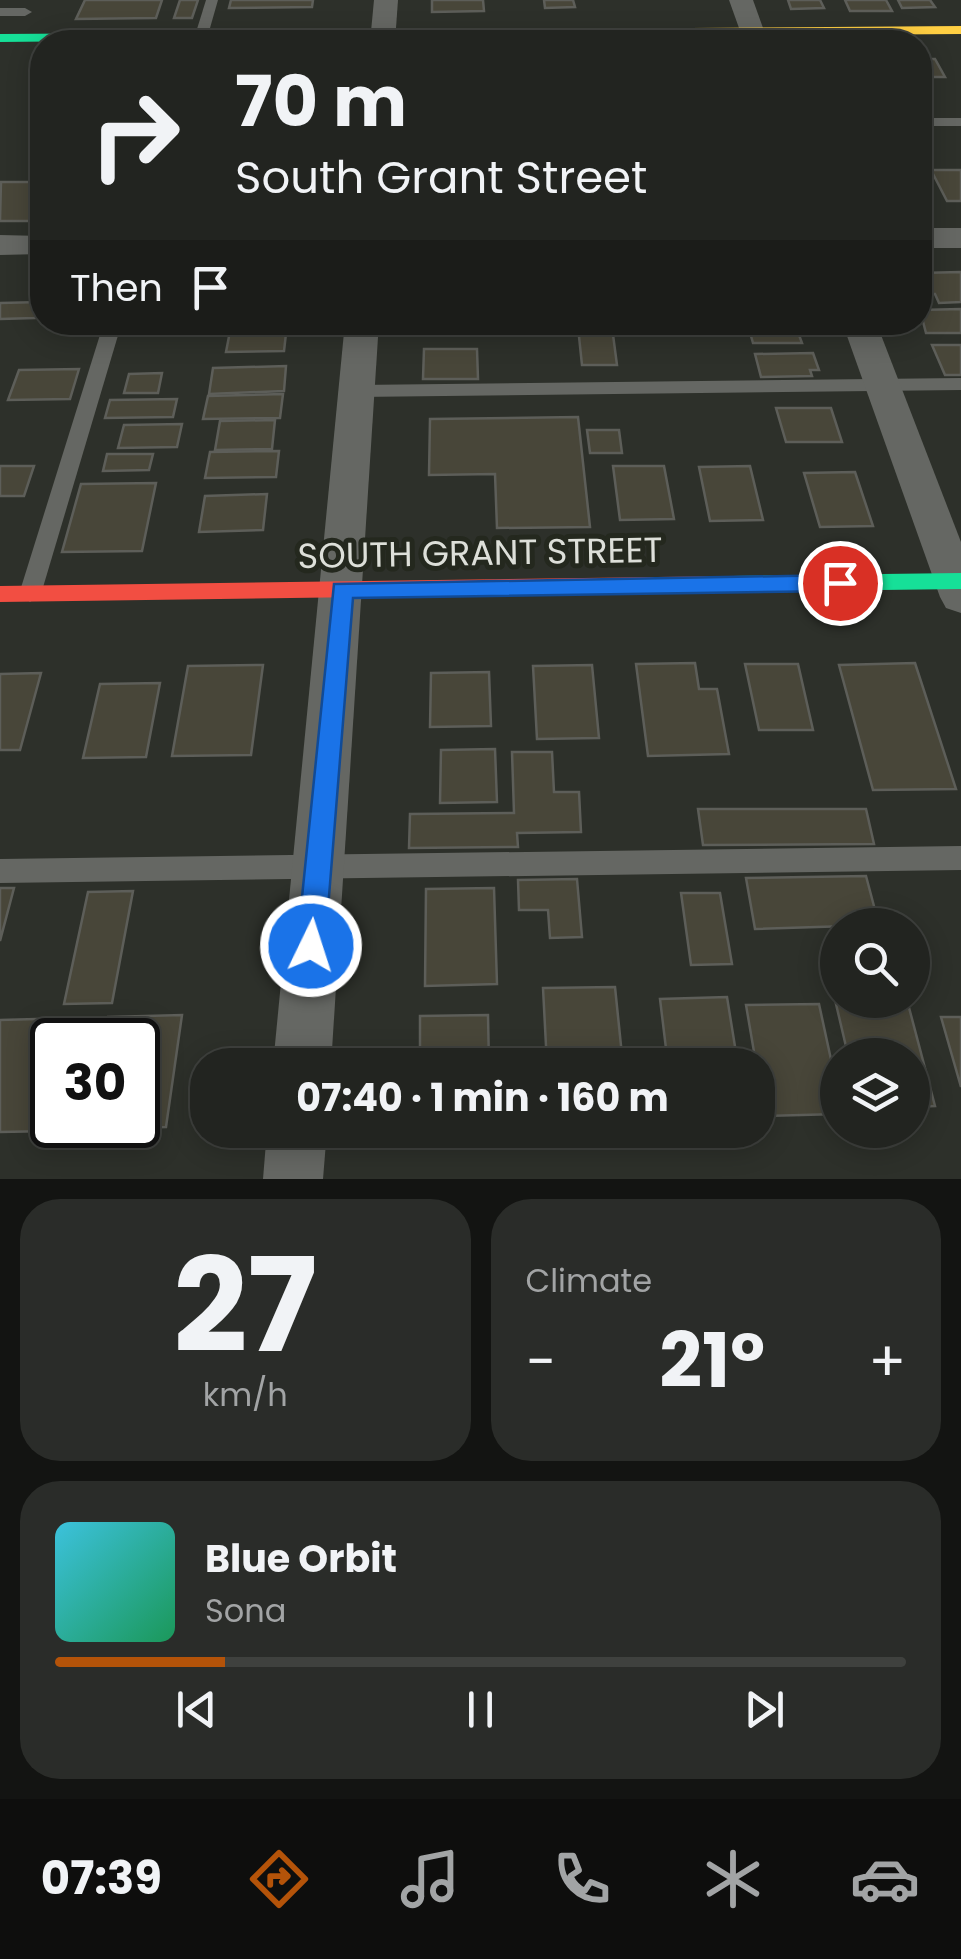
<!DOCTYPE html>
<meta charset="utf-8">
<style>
:root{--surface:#222420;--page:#2a2c29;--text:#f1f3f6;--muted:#a2a4a5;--line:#3f413e;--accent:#b45309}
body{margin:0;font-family:Poppins,sans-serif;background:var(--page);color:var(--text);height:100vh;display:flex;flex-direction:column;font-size:38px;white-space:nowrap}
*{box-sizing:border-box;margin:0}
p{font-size:32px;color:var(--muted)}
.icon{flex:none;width:55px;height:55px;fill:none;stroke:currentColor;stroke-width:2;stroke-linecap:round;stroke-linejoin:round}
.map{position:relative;height:1179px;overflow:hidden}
.drawer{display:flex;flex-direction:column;gap:20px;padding:20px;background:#131412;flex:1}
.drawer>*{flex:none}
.banner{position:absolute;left:30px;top:30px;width:902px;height:305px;border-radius:40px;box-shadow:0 5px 25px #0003,0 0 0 2px var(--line);background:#222420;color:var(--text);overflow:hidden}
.fabs{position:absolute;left:820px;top:908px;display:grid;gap:20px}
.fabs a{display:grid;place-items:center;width:110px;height:110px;border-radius:50%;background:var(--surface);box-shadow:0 5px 25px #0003,0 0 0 2px var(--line);font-size:50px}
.speed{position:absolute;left:30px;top:1018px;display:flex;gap:20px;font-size:50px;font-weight:700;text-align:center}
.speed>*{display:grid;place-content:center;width:130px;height:130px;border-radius:50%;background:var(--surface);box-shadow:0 5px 25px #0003,0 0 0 2px var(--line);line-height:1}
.speed .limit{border:5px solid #111;border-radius:15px;background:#fff;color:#111}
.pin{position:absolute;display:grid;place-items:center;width:85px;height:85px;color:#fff;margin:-42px;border:5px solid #fff;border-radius:50%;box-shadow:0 2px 10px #0007}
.me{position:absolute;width:110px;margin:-55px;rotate:4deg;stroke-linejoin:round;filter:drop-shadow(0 0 8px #0008)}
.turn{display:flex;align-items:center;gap:35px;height:210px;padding:0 40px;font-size:45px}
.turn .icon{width:130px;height:130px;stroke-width:2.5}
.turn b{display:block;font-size:70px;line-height:85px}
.then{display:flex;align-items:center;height:95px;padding:0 40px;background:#0003;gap:20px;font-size:38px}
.big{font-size:75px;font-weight:700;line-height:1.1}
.drawer .tile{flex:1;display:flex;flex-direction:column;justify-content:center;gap:15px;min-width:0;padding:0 35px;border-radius:40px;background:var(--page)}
.drawer .dial{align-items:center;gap:0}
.dial b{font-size:130px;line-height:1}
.song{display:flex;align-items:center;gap:30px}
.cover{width:120px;height:120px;border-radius:15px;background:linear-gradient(135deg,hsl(190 70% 55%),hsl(150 70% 35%))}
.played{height:10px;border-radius:5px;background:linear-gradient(90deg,var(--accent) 20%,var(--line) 20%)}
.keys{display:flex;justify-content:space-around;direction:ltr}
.heat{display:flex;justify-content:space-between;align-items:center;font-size:55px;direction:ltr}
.drawer .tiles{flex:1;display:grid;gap:20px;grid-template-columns:1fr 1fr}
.tile:last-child{grid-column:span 2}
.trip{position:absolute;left:190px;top:1048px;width:585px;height:100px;border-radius:40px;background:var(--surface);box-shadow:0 5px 25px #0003,0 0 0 2px var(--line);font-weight:700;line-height:100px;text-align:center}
.tabs{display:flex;height:160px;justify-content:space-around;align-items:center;background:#0e0e0d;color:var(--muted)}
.tabs .icon{width:70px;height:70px}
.tabs .on{color:var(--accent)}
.tabs b{font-size:45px;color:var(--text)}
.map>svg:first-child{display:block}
</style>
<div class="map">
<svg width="961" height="1179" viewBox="0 0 961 1179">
<rect width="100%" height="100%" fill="#2d302a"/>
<g fill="#484639" stroke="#5d5e59" stroke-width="2.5">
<polygon points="85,0 162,0 156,18 76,19"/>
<polygon points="180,0 198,0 192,18 174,18"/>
<polygon points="231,0 313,0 312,7 229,8"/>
<polygon points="432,0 483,0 484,11 432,12"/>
<polygon points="544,0 573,0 575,7 545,8"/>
<polygon points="788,0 820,0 824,8 791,9"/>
<polygon points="845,0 886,0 892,11 850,11"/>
<polygon points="898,0 930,0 935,7 902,8"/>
<polygon points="920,59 935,59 945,77 920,77"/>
<polygon points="931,170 961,170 961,201 947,201"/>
<polygon points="1,182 42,182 42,221 0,221"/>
<polygon points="961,272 961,302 939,303 935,294 920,294 920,273"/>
<polygon points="41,302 35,318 0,319 0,303"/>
<polygon points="961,309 961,333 926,333 920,310"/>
<polygon points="747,322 803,322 807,335 799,335 802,343 753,343"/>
<polygon points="287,325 284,351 226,352 231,326"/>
<polygon points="578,327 612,327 617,365 582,365"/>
<polygon points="932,345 961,345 961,375 945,375"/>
<polygon points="424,349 477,349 478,379 423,379"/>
<polygon points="813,353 819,370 810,370 812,376 761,377 755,354"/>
<polygon points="286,366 284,391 209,394 213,368"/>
<polygon points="79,369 70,399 8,400 19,370"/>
<polygon points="162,373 158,393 124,393 129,374"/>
<polygon points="283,394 280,418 203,419 208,396"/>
<polygon points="177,399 173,417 105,418 110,400"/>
<polygon points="776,408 831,408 842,442 786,442"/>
<polygon points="578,417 590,527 497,528 495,474 429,475 430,419"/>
<polygon points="275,420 272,449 215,450 220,421"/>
<polygon points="182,424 177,447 118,448 124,425"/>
<polygon points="587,430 619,430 622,453 590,453"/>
<polygon points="279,451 276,477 205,478 210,452"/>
<polygon points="107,454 153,454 149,470 103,471"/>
<polygon points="0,466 34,466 24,496 0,496"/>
<polygon points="613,466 664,466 674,519 620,520"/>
<polygon points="750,466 763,520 710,521 699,467"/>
<polygon points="855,472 873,526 820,527 804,473"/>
<polygon points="156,483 142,551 62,552 81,484"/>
<polygon points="267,494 263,530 199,532 205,496"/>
<polygon points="695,663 699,689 717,689 729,754 648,756 636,664"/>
<polygon points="915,663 956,789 873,790 839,665"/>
<polygon points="745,664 798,664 813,730 759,730"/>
<polygon points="263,665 251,755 172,756 188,666"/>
<polygon points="592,665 599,738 537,739 533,666"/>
<polygon points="489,672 491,726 430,727 431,673"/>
<polygon points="41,673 20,750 0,750 0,674"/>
<polygon points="160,683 146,757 83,758 100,684"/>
<polygon points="495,749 497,802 440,803 441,750"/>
<polygon points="512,752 552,752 554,792 579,792 581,832 517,833 518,847 409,848 410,814 514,813"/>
<polygon points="698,809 866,809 874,844 703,845"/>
<polygon points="866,876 879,925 755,929 746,878"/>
<polygon points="577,879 582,937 550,938 548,910 519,910 518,880"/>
<polygon points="0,888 14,888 0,941"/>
<polygon points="494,888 497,984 425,986 426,889"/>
<polygon points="133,891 112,1003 64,1004 88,892"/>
<polygon points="681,893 720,893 732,964 691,965"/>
<polygon points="615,987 623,1065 547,1065 543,988"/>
<polygon points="832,987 838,987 838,1000 907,1000 935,1106 912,1107 912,1055 848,1055"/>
<polygon points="727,997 738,1065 668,1065 660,999"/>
<polygon points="819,1004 838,1092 838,1114 765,1116 746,1005"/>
<polygon points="182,1015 166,1127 87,1129 88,1125 138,1125 138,1040 104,1040 108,1017"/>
<polygon points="488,1015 489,1065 420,1065 420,1016"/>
<polygon points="941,1017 961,1017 961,1087"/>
<polygon points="72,1018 68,1040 52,1040 50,1131 0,1132 0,1020"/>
</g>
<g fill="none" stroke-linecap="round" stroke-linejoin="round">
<g fill="#656763" fill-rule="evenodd">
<polygon points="206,0 218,0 206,42 193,42"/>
<polygon points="0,8 25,8 32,12 25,16 0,16"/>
<rect x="920" y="118" width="41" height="8"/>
<polygon points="104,322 122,322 41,594 30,602 19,594"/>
<polygon points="961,378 961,390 357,397 347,391 357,385"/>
<polygon points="961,846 961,870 0,883 0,859"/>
</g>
<g fill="#656763" fill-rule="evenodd">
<polygon points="374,0 398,0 395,42 370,42"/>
<polygon points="729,0 753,0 768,42 744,42"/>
<rect x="920" y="228" width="41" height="20"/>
<polygon points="0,235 42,236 42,254 0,255"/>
<polygon points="345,322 379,322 331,1065 273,1065"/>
<polygon points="842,322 876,322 961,542 961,613 946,608 940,597"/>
<polygon points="267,1130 327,1130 323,1179 263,1179"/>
</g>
<g fill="#16e098" fill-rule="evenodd">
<polygon points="427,31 429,34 422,38 0,42 0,34"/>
<polygon points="961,573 961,589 732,592 721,584 732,576"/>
</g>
<polygon fill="#ffcf43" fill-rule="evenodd" points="961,26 961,34 422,38 415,34 422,30"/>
<polygon fill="#f24e42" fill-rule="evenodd" points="732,576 743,584 732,592 0,602 0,586"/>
</g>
<polygon fill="#1a73e8" stroke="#114b97" stroke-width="2.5" points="840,575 852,583 840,591 353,598 325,946 321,956 311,960 301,956 297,946 334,584"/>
<g text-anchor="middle" stroke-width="10" stroke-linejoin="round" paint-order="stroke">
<g font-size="35" fill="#dddfd9" stroke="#24281e">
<text transform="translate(480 553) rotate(-1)" y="12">SOUTH GRANT STREET</text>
</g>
</g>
</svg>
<div class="fabs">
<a><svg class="icon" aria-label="search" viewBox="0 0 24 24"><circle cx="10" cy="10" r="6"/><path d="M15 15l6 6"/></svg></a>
<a><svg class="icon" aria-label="layers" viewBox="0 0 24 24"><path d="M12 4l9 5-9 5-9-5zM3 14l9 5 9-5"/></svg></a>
</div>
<div class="speed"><div class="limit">30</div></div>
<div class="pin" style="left:840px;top:583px;background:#d93025"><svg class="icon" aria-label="arrive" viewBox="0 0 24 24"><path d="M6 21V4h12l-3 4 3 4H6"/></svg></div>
<svg class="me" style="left:311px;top:946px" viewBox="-20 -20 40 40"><circle r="17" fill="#1a73e8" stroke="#fff" stroke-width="3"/><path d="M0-11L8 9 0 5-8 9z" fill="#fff"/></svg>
<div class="trip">07:40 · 1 min · 160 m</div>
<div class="banner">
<div class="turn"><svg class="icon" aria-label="right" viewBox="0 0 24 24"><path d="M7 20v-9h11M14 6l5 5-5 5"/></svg><div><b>70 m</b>South Grant Street</div></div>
<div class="then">Then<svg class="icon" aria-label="arrive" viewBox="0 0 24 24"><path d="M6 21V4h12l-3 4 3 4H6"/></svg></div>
</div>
</div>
<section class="drawer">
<div class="tiles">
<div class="tile dial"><b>27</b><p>km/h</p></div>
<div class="tile"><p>Climate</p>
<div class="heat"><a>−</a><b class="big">21°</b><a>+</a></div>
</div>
<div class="tile">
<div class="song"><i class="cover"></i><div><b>Blue Orbit</b><p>Sona</p></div></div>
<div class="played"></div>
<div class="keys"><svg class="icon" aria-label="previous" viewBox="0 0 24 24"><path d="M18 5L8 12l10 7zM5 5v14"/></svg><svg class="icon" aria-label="pause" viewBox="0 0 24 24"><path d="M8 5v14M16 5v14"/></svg><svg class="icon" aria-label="next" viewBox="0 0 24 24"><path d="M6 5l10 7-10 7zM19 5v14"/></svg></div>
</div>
</div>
</section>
<nav class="tabs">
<b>07:39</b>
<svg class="icon on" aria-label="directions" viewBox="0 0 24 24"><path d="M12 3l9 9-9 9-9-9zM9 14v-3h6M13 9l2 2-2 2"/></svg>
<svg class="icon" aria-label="music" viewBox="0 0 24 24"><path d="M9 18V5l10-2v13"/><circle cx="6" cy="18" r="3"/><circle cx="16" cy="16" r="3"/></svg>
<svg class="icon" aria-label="phone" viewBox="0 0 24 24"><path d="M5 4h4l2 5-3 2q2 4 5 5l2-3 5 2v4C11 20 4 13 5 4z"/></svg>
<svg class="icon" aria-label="climate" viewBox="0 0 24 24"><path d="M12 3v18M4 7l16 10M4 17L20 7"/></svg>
<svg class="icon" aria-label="car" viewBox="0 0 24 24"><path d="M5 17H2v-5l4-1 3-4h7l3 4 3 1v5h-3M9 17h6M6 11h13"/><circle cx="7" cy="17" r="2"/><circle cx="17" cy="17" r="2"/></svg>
</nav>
